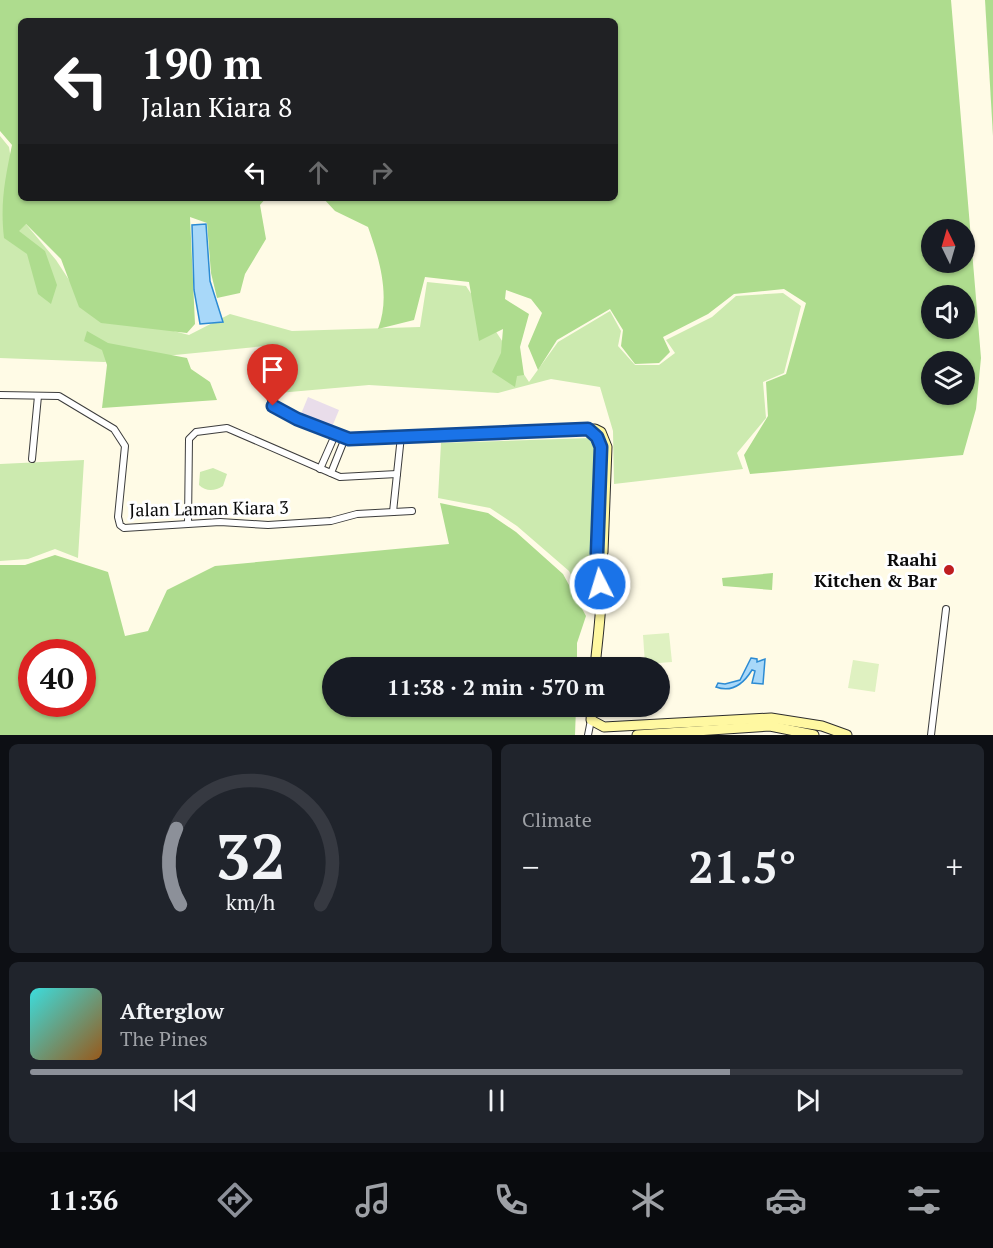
<!DOCTYPE html>
<meta charset="utf-8">
<style>
:root{--surface:#171b24;--page:#20242c;--text:#f1f3f6;--muted:#9ea1a6;--line:#363941;--accent:#8c9099}
body{margin:0;font-family:"PT Serif",serif;background:var(--page);color:var(--text);height:100vh;display:flex;flex-direction:column;font-size:22px;white-space:nowrap}
*{box-sizing:border-box;margin:0}
p{font-size:20px;color:var(--muted)}
.icon{flex:none;width:33px;height:33px;fill:none;stroke:currentColor;stroke-width:2;stroke-linecap:round;stroke-linejoin:round}
.map{position:relative;height:735px;overflow:hidden}
.sheet{display:flex;flex-direction:column;gap:9px;padding:9px;background:#0d0f14;flex:1}
.sheet>*{flex:none}
.hud{position:absolute;left:18px;top:18px;width:600px;height:183px;border-radius:9px;box-shadow:0 2px 4px #0004;background:#202124;color:#fff;overflow:hidden}
.needle{width:39px;rotate:355deg}
.controls{position:absolute;left:921px;top:219px;display:grid;gap:12px}
.controls a{display:grid;place-items:center;width:54px;height:54px;border-radius:50%;background:var(--surface);box-shadow:0 2px 4px #0004;font-size:30px}
.speed{position:absolute;left:18px;top:639px;display:flex;gap:12px;font-size:30px;font-weight:700;text-align:center}
.speed>*{display:grid;place-content:center;width:78px;height:78px;border-radius:50%;background:var(--surface);box-shadow:0 2px 4px #0004;line-height:1}
.speed .limit{border:9px solid #d22;background:#fff;color:#111}
.pin{position:absolute;display:grid;place-items:center;width:51px;height:51px;color:#fff;margin:-62px -26px;border-radius:50% 50% 50% 0;rotate:-45deg;box-shadow:0 0 6px #0007}
.pin .icon{rotate:45deg}
.me{position:absolute;width:66px;margin:-33px;rotate:355deg;stroke-linejoin:round;filter:drop-shadow(0 0 4px #0008)}
.turn{display:flex;align-items:center;gap:21px;height:126px;padding:0 24px;font-size:27px}
.turn .icon{width:78px;height:78px;stroke-width:2.5}
.turn b{display:block;font-size:42px;line-height:51px}
.lanes{display:flex;align-items:center;height:57px;padding:0 24px;background:#0003;justify-content:center;gap:30px;direction:ltr}
.lanes .off{opacity:.35}
.big{font-size:45px;font-weight:800;line-height:1.1}
.sheet .card{flex:1;display:flex;flex-direction:column;justify-content:center;gap:9px;min-width:0;padding:0 21px;border-radius:9px;background:var(--page)}
.sheet .dial{align-items:center;gap:0}
.dial svg{height:156px;overflow:visible;fill:none;stroke:var(--line);stroke-width:7;stroke-linecap:round;text-anchor:middle}
.dial text{fill:var(--text);stroke:none}
.song{display:flex;align-items:center;gap:18px}
.cover{width:72px;height:72px;border-radius:9px;background:linear-gradient(135deg,hsl(180 70% 55%),hsl(30 70% 35%))}
.played{height:6px;border-radius:3px;background:linear-gradient(90deg,var(--accent) 75%,var(--line) 75%)}
.keys{display:flex;justify-content:space-around;direction:ltr}
.heat{display:flex;justify-content:space-between;align-items:center;font-size:33px;direction:ltr}
.sheet .tiles{flex:1;display:grid;gap:9px;grid-template-columns:1fr 1fr}
.card:last-child{grid-column:span 2}
.trip{position:absolute;left:322px;top:657px;width:348px;height:60px;border-radius:30px;background:var(--surface);box-shadow:0 2px 4px #0004;font-weight:800;line-height:60px;text-align:center}
.dock{display:flex;height:96px;justify-content:space-around;align-items:center;background:#090b0e;color:var(--muted)}
.dock .icon{width:42px;height:42px}
.dock .selected{color:var(--accent)}
.dock b{font-size:27px;color:var(--text)}
.map>svg:first-child{display:block}
</style>
<div class="map">
<svg width="993" height="735" viewBox="0 0 993 735">
<rect width="100%" height="100%" fill="#fffbe6"/>
<polygon fill="#e9ddea" points="308,397 339,410 332,427 301,414"/>
<g fill="#cceaaf">
<polygon points="0,136 9,147 20,217 56,260 88,309 189,335 230,314 292,331 420,327 427,282 466,286 529,382 558,342 610,311 621,331 618,346 635,365 659,365 675,353 666,340 712,317 736,296 783,293 801,306 784,373 763,382 766,418 737,453 743,469 614,484 613,431 600,387 551,379 498,393 369,385 267,394 265,346 104,362 0,358"/>
<polygon points="590,438 600,452 595,592 589,608 569,571 517,526 490,508 438,498 441,443"/>
<polygon points="84,460 78,558 55,549 28,559 0,561 0,464"/>
<path d="M 213,468 L 227,474 L 223,486 C 215,491 206,492 199,485 L 200,472 Z"/>
</g>
<g fill="#aedc8e" fill-rule="evenodd">
<path d="M 0,0 L 951,0 L 981,358 L 976,409 L 963,455 L 750,474 L 744,455 L 768,416 L 766,382 L 786,374 L 806,303 L 784,289 L 734,294 L 708,314 L 663,337 L 670,352 L 659,363 L 635,364 L 621,346 L 623,330 L 610,309 L 557,340 L 538,370 L 528,346 L 542,313 L 531,299 L 506,290 L 505,299 L 529,314 L 520,347 L 524,375 L 517,376 L 515,387 L 492,372 L 501,353 L 503,329 L 479,341 L 469,282 L 425,277 L 414,320 L 378,329 C 391,296 379,258 368,227 L 335,211 L 323,198 L 615,198 L 615,21 L 21,21 L 21,198 L 266,198 L 260,205 L 266,239 L 245,274 L 240,293 L 217,298 L 211,273 L 207,223 L 190,217 L 195,324 L 187,333 L 101,323 L 79,307 L 61,259 L 26,224 L 19,231 L 45,251 L 57,285 L 51,304 L 38,294 L 27,254 L 4,238 C 0,203 5,179 12,145 L 0,131 ZM 932,230 L 964,230 L 964,262 L 932,262 ZM 932,296 L 964,296 L 964,328 L 932,328 ZM 932,362 L 964,362 L 964,394 L 932,394 Z"/>
<polygon points="985,0 993,0 993,136"/>
<polygon points="87,331 108,343 187,358 191,369 210,382 217,400 102,408 107,365 102,350 84,341"/>
<path d="M 440,503 L 488,513 L 516,532 L 563,574 L 586,616 L 577,643 L 577,667 L 333,668 L 333,706 L 576,707 L 575,735 L 0,735 L 0,565 L 25,565 L 55,555 L 108,572 L 125,636 L 148,631 L 167,590 L 215,566 L 449,544 ZM 82,652 L 82,704 L 32,704 L 32,652 Z"/>
<polygon points="773,573 772,590 723,586 722,578"/>
</g>
<g fill="#dff1c1">
<polygon points="669,633 672,662 645,664 643,635"/>
<polygon points="853,660 879,664 875,692 848,688"/>
</g>
<g fill="#a8d8f9" stroke="#2c8bd3" stroke-width="1.5">
<polygon points="206,224 210,281 223,322 200,324 194,290 192,225"/>
<path d="M 751,658 L 757,659 L 757,662 L 765,659 L 763,684 L 752,683 L 755,671 L 752,670 C 744,683 732,693 716,687 L 718,683 L 725,684 L 740,680 Z"/>
</g>
<g fill="none" stroke-linecap="round" stroke-linejoin="round">
<defs>
<g id="street">
<polyline points="0,395 59,396 114,429 125,446 118,517 120,525 124,528 220,522 268,525 331,521 357,514 412,511"/>
<polyline points="32,459 38,396"/>
<polyline points="320,469 335,435"/>
<polyline points="331,473 345,438"/>
<polyline points="393,512 401,436"/>
<polyline points="188,523 189,439 196,432 227,428 340,477 397,474"/>
<polyline points="588,735 591,720"/>
<polyline points="931,735 946,609"/>
</g>
<g id="secondary">
<polyline points="272,396 273,406 278,410 349,439 595,429 601,432 607,447 603,552 600,564"/>
<path d="M 593,433 L 601,448 L 597,553 C 606,589 598,631 595,668"/>
<polyline points="592,706 591,720 604,727 771,718 822,726 847,735"/>
<polyline points="637,735 770,726 814,735"/>
</g>
</defs>
<use href="#street" stroke="#3d3d3d" stroke-width="8"/>
<use href="#secondary" stroke="#2c2c2c" stroke-width="11"/>
<use href="#street" stroke="#fff" stroke-width="6"/>
<use href="#secondary" stroke="#fff8a1" stroke-width="9"/>
</g>
<g fill="none" stroke-linecap="round" stroke-linejoin="round">
<defs>
<polyline id="route" points="273,406 297,419 349,439 588,429 597,437 601,447 597,553 600,584"/>
</defs>
<use href="#route" stroke="#114b97" stroke-width="15"/>
<use href="#route" stroke="#1a73e8" stroke-width="10"/>
</g>
<circle fill="#bf1d1f" stroke="#fff" stroke-width="2" cx="949" cy="570" r="6"/>
<g text-anchor="middle" stroke-width="6" stroke-linejoin="round" paint-order="stroke">
<g font-size="18" fill="#0a0a0a" stroke="#fff">
<text transform="translate(209 509) rotate(-1)" y="6">Jalan Laman Kiara 3</text>
</g>
<g font-size="18" font-weight="bold" fill="#0a0a0a" stroke="#fff" text-anchor="end">
<text x="937" y="566">Raahi<tspan x="937" dy="21">Kitchen &amp; Bar</tspan></text>
</g>
</g>
</svg>
<div class="controls">
<a><svg class="needle" viewBox="-14 -14 28 28"><path d="M0-13l5 13h-10z" fill="#e53935"/><path d="M0 13l5-13h-10z" fill="#9ea1a6"/></svg></a>
<a><svg class="icon" aria-label="sound" viewBox="0 0 24 24"><path d="M4 9h4l5-4v14l-5-4H4zM17 9q2 3 0 6"/></svg></a>
<a><svg class="icon" aria-label="layers" viewBox="0 0 24 24"><path d="M12 4l9 5-9 5-9-5zM3 14l9 5 9-5"/></svg></a>
</div>
<div class="speed"><div class="limit">40</div></div>
<div class="pin" style="left:273px;top:406px;background:#d93025"><svg class="icon" aria-label="arrive" viewBox="0 0 24 24"><path d="M6 21V4h12l-3 4 3 4H6"/></svg></div>
<svg class="me" style="left:600px;top:584px" viewBox="-20 -20 40 40"><circle r="17" fill="#1a73e8" stroke="#fff" stroke-width="3"/><path d="M0-11L8 9 0 5-8 9z" fill="#fff"/></svg>
<div class="trip">11:38 · 2 min · 570 m</div>
<div class="hud">
<div class="turn"><svg class="icon" aria-label="left" viewBox="0 0 24 24"><path d="M17 20v-9H6M10 6l-5 5 5 5"/></svg><div><b>190 m</b>Jalan Kiara 8</div></div>
<div class="lanes"><svg class="icon" aria-label="left" viewBox="0 0 24 24"><path d="M17 20v-9H6M10 6l-5 5 5 5"/></svg><svg class="icon off" aria-label="ahead" viewBox="0 0 24 24"><path d="M12 20V5M6 11l6-6 6 6"/></svg><svg class="icon off" aria-label="right" viewBox="0 0 24 24"><path d="M7 20v-9h11M14 6l5 5-5 5"/></svg></div>
</div>
</div>
<section class="sheet">
<div class="tiles">
<div class="card dial"><svg viewBox="0 0 100 80">
<path d="M14 69A42 42 0 1 1 86 69"/>
<path d="M14 69A42 42 0 0 1 12 30" stroke="#8c9099"/>
<text x="50" y="56" font-size="32" font-weight="700">32</text>
<text x="50" y="72" font-size="11">km/h</text>
</svg></div>
<div class="card"><p>Climate</p>
<div class="heat"><a>−</a><b class="big">21.5°</b><a>+</a></div>
</div>
<div class="card">
<div class="song"><i class="cover"></i><div><b>Afterglow</b><p>The Pines</p></div></div>
<div class="played"></div>
<div class="keys"><svg class="icon" aria-label="previous" viewBox="0 0 24 24"><path d="M18 5L8 12l10 7zM5 5v14"/></svg><svg class="icon" aria-label="pause" viewBox="0 0 24 24"><path d="M8 5v14M16 5v14"/></svg><svg class="icon" aria-label="next" viewBox="0 0 24 24"><path d="M6 5l10 7-10 7zM19 5v14"/></svg></div>
</div>
</div>
</section>
<nav class="dock">
<b>11:36</b>
<svg class="icon selected" aria-label="directions" viewBox="0 0 24 24"><path d="M12 3l9 9-9 9-9-9zM9 14v-3h6M13 9l2 2-2 2"/></svg>
<svg class="icon" aria-label="music" viewBox="0 0 24 24"><path d="M9 18V5l10-2v13"/><circle cx="6" cy="18" r="3"/><circle cx="16" cy="16" r="3"/></svg>
<svg class="icon" aria-label="phone" viewBox="0 0 24 24"><path d="M5 4h4l2 5-3 2q2 4 5 5l2-3 5 2v4C11 20 4 13 5 4z"/></svg>
<svg class="icon" aria-label="climate" viewBox="0 0 24 24"><path d="M12 3v18M4 7l16 10M4 17L20 7"/></svg>
<svg class="icon" aria-label="car" viewBox="0 0 24 24"><path d="M5 17H2v-5l4-1 3-4h7l3 4 3 1v5h-3M9 17h6M6 11h13"/><circle cx="7" cy="17" r="2"/><circle cx="17" cy="17" r="2"/></svg>
<svg class="icon" aria-label="filters" viewBox="0 0 24 24"><path d="M4 7h16M4 17h16"/><circle cx="9" cy="7" r="2"/><circle cx="15" cy="17" r="2"/></svg>
</nav>
